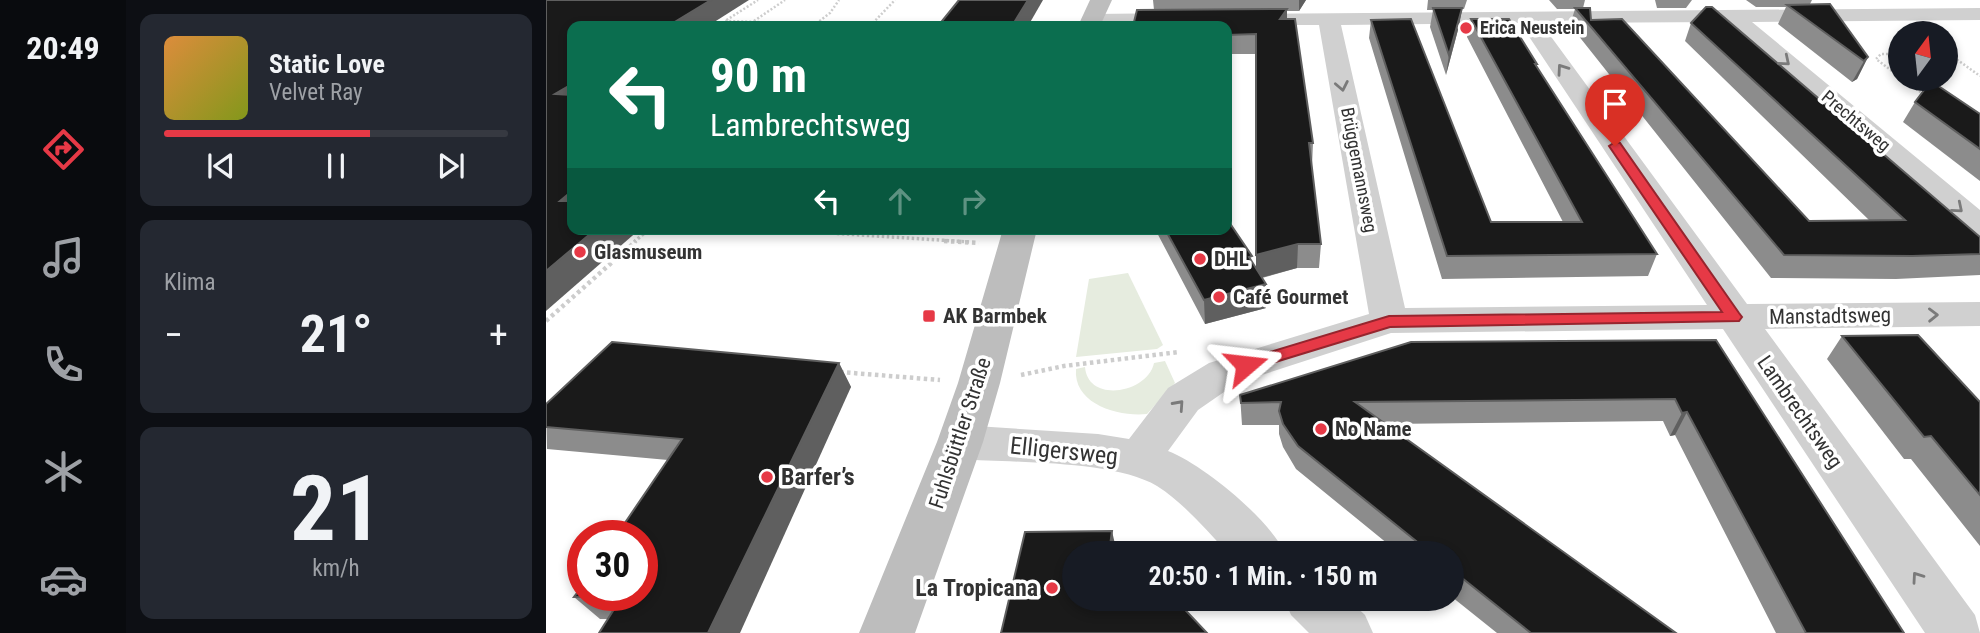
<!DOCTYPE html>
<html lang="de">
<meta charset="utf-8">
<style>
:root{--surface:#171b24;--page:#242831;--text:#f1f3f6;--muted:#9ea1a6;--line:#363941;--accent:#e63946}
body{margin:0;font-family:"Roboto Condensed",sans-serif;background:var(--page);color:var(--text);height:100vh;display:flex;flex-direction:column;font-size:26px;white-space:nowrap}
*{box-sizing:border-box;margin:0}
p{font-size:23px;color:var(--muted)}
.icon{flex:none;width:38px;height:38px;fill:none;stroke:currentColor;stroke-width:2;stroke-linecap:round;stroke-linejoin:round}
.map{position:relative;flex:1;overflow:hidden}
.details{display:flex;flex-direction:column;gap:14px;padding:14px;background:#0d0f14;width:420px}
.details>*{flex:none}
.top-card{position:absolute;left:21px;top:21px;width:665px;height:214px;border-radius:14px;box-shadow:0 4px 10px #0003;background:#0b6e4f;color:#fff;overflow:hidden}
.needle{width:46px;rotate:15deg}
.buttons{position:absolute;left:1342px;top:21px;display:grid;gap:14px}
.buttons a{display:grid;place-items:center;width:70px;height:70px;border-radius:50%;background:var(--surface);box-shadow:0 4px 10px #0003;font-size:35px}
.speed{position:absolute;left:21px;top:520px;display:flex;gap:14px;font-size:35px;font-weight:700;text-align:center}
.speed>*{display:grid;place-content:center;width:91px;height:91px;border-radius:50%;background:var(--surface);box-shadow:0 4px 10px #0003;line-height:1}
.speed .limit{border:10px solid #d22;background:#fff;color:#111}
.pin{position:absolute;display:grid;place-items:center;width:60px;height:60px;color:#fff;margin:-72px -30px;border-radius:50% 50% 50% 0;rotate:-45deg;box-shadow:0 0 7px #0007}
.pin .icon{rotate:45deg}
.me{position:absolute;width:77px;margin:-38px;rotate:73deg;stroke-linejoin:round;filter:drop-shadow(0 0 5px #0008)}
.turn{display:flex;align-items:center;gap:24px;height:147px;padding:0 28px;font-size:32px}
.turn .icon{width:91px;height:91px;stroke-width:2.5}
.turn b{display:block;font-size:49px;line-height:60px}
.lanes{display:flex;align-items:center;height:66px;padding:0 28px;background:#0003;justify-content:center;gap:35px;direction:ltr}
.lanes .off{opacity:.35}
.big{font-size:52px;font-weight:700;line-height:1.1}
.details .card{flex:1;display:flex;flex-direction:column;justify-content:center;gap:10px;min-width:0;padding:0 24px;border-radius:14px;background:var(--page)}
.details .dial{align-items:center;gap:0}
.dial b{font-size:91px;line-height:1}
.song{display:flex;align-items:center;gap:21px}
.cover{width:84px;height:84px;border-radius:10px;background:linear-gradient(135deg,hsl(30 70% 55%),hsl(70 70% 35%))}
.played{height:7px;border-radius:4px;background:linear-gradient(90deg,var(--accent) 60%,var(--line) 60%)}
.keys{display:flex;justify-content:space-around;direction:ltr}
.heat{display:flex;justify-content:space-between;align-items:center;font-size:38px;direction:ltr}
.trip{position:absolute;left:516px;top:541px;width:402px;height:70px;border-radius:35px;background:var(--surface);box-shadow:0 4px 10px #0003;font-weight:700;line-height:70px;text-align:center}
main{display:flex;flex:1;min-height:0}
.tabs{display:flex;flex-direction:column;width:126px;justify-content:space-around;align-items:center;background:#090b0e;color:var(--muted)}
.tabs .icon{width:49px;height:49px}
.tabs .active{color:var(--accent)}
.tabs b{font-size:32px;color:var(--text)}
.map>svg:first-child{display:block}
</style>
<main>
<nav class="tabs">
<b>20:49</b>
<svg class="icon active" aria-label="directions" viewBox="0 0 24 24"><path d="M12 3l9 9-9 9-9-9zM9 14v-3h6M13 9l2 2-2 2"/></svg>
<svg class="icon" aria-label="music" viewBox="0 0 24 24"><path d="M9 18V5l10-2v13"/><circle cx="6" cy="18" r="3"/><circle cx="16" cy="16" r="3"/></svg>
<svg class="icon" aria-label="phone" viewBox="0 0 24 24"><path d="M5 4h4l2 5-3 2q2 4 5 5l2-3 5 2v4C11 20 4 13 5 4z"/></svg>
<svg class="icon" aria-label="climate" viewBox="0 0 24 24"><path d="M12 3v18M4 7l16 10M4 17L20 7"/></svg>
<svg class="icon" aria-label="car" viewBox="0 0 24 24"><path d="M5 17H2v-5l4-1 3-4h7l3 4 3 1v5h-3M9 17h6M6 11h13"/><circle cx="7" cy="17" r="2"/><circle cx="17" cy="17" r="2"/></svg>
</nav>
<section class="details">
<div class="card">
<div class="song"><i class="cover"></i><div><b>Static Love</b><p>Velvet Ray</p></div></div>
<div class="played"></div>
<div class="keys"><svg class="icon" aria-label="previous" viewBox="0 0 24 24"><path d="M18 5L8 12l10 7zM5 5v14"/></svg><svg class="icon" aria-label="pause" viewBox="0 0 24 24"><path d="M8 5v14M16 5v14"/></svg><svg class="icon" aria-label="next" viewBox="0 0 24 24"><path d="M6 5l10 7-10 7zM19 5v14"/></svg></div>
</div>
<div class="card"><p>Klima</p>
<div class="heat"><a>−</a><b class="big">21°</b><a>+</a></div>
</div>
<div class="card dial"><b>21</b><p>km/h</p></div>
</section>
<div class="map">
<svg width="1434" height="633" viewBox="0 0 1434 633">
<rect width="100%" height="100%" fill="#fff"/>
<g fill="#e6ecdf">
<polygon points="582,273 617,345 611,349 530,357 543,279"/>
<path d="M 619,361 L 629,383 L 601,414 C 572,417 527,404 530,369 L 539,367 C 542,404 602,393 608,363 Z"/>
</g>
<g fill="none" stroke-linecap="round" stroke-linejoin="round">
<g stroke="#cdcdcd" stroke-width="2.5" stroke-dasharray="2 2" stroke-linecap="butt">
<polyline points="208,21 239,0"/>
<polyline points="208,26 214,22 179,21 212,0"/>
<polyline points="267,26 284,13 293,0"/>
<polyline points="324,26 349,0"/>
<polyline points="1354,54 1335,54 1330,59 1354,77"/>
<polyline points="1400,56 1406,56 1434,76"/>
<polyline points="1357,79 1380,96"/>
</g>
<g stroke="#cdcdcd" stroke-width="3.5" stroke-dasharray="2.5 2.5" stroke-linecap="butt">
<polyline points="221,229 424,242"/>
<polyline points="88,242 103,229"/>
</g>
<g stroke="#cdcdcd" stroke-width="4.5" stroke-dasharray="3.5 3.5" stroke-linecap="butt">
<polyline points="398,241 433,243"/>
<polyline points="0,321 90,241"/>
<polyline points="294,372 394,380"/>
<polyline points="475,375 518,366 633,352"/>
</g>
<g fill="#d0d0d0" fill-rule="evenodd">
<path d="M 1434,8 L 1434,20 L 1206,22 L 1434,210 L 1434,236 L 1423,233 L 1180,22 L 995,23 L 1201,304 L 1434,302 L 1434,326 L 1219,329 L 1429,615 L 1434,633 L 1379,633 L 1177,329 L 845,333 L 691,383 L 652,410 L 622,451 C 658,465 723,519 739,553 L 682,553 C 660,530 638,503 611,486 C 567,460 467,463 414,459 L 399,454 L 392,442 L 399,430 L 414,425 L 552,434 L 583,439 L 622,388 L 663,363 L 823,314 L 773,25 L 700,25 L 692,24 L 689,19 L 692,14 ZM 974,23 L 1161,305 L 859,308 L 795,25 Z"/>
<polygon points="638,13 646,14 649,19 646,24 545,26 538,25 535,20 538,15 546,14"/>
<polygon points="738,598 801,598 819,615 827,633 763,633 745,615"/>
</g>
<g fill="#bdbdbd" fill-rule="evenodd">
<polygon points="544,0 566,0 554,26 532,26"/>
<polygon points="457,229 491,229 454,383 437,442 369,633 313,633 391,442 412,383"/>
</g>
</g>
<g fill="#8c8c8c">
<polygon points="607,0 760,0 753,11 741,11 741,19 767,143 766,166 775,244 773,268 751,268 716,278 720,308 659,324 609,229 681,229 710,268 710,54 681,54 681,26 608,10"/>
<polygon points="882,0 921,0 918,9 916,9 913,26 900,75 884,27 887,10 881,10"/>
<polygon points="1003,0 1039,0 1037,8 1045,20 1263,221 1323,220 1139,41 1145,23 1434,237 1434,275 1350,279 1225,278 1024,25 1029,9 1011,9"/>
<polygon points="1109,0 1146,0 1140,8 1111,8"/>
<polygon points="1200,0 1266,0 1264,4 1322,57 1311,79 1306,82 1232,24 1240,7 1210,7"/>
<polygon points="925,19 991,64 991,67 1111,254 1102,276 896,279 823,38 825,20 945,222 1017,222 921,37"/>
<polygon points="1369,102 1434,114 1434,181 1357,122"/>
<polygon points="1296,336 1434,402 1434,546 1365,459 1358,459 1281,359"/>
<polygon points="1170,340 1358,633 1230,633 1129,435 1124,436 1117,421 840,424 1130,633 951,633 906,597 906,553 853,553 750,469 737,447 733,434 733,425 696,425 694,395"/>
<polygon points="293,363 305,387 62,619 54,619 28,597 122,460 1,449 0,404"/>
</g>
<g fill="#5f5f5f">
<polygon points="165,0 203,0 162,26 122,26"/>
<polygon points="482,0 497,0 482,26 466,26"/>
<polygon points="753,0 760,0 753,11"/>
<polygon points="916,8 913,26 900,75 903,55"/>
<polygon points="741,9 741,28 734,19"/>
<polygon points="1322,57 1311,79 1306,82 1318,61"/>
<polygon points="26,84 26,113 9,94"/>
<polygon points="26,191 26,218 14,201"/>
<polygon points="50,229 94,229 0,311 0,271"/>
<polygon points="752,244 751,268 710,279 710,255"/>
<polygon points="720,284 720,308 659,324 658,300"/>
<polygon points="293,363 305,387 194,633 162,633"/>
<polygon points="1141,412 1129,435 1124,436 1136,413"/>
<polygon points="566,531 571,553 563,553"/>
</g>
<g fill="#1a1a1a" stroke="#5f5f5f" stroke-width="2">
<polygon points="0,0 165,0 122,26 26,26 26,84 9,94 26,95 26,191 14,201 26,201 26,229 50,229 0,271"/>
<polygon points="413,0 482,0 466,26 392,26"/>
<polygon points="1284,4 1322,57 1318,61 1241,5"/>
<polygon points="1160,7 1166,7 1434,237 1434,254 1366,256 1238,255 1029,8 1044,8 1045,20 1076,19 1263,221 1359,220 1145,23"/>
<polygon points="887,8 916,8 903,55"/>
<polygon points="741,9 734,19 749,19 767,143 763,143 775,244 752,244 710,255 710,34 681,35 681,26 587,26 591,10"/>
<polygon points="865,19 945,222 1036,222 925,19 963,19 991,64 989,64 1111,254 901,256 825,20"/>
<polygon points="1385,81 1434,114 1434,149 1369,102"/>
<polygon points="681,219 706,256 703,257 720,284 658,300 619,229 681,229"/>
<polygon points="1372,335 1434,402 1434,495 1385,436 1378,437 1296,336"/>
<polygon points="1170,340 1358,633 1260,633 1141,412 1136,413 1129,399 809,402 1130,633 985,633 906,570 906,553 885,553 752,446 737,424 733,411 735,402 695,403 694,395 865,342"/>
<polygon points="66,342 293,363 162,633 53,633 77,595 28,597 37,585 37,595 96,595 96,536 70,536 136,439 0,427 0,404"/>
<polygon points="566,531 563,553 528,553 528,598 628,598 661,633 455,633 479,532"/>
</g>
<defs><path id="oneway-chevron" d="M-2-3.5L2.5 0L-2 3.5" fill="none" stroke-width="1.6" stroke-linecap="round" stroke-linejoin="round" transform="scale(1.75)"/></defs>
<g stroke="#7a7a7a">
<use href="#oneway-chevron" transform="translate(1239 61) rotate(40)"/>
<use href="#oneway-chevron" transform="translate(1016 69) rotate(-125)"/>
<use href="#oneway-chevron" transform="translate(796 86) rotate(79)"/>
<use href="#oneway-chevron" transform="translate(1412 208) rotate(40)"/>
<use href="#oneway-chevron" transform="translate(1387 315) rotate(-1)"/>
<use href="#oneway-chevron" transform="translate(633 405) rotate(-48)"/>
<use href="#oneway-chevron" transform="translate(1371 577) rotate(-125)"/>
</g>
<polygon fill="#e63946" stroke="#96252e" stroke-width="2" points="1069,142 1074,143 1193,313 1196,317 1193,321 844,327 700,371 694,370 692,365 694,361 843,316 1176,312 1063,146"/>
<g fill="#e63946" stroke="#fff" stroke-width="2.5">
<circle cx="920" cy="28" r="7"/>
<circle cx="34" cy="252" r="7"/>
<circle cx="654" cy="259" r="7"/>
<circle cx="673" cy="297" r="7"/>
<rect x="376" y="309" width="14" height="14" rx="3.5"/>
<circle cx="775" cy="429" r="7"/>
<circle cx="221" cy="477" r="7"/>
<circle cx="506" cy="588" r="7"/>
</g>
<g text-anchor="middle" stroke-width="7" stroke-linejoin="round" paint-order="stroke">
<g font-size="18" font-weight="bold" fill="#333" stroke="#fff" text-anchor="start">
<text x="934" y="34">Erica Neustein</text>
</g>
<g font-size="18" fill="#333" stroke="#fff">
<text transform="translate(1310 121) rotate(40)" y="6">Prechtsweg</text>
<text transform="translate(813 170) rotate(79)" y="6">Brüggemannsweg</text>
</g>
<g font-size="21" font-weight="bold" fill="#333" stroke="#fff" text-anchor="start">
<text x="48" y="259">Glasmuseum</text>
<text x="668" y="266">DHL</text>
<text x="687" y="304">Café Gourmet</text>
<text x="397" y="323">AK Barmbek</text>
<text x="789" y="436">No Name</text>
</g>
<g font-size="21" fill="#333" stroke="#fff">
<text transform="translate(1284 316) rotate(-1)" y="7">Manstadtsweg</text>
<text transform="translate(1254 412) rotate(55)" y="7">Lambrechtsweg</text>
<text transform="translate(414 433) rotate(-72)" y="7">Fuhlsbüttler Straße</text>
</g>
<g font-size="24" fill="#333" stroke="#fff">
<text transform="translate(518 451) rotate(6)" y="8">Elligersweg</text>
</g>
<g font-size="24" font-weight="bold" fill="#333" stroke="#fff" text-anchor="start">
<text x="235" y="485">Barfer’s</text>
<text x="492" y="596" text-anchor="end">La Tropicana</text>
</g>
</g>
</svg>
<div class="buttons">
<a><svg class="needle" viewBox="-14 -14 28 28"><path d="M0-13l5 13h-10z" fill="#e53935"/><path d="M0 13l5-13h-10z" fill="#9ea1a6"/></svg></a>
</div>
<div class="speed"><div class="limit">30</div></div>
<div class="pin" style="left:1069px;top:146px;background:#d93025"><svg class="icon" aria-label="arrive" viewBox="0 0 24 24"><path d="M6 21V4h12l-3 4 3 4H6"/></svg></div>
<svg class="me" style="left:700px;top:365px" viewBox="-20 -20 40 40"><path d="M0-17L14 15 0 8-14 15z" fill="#e63946" stroke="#fff" stroke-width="4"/></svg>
<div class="trip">20:50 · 1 Min. · 150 m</div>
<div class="top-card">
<div class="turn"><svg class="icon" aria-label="left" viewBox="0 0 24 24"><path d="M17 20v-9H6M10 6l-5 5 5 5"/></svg><div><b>90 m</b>Lambrechtsweg</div></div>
<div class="lanes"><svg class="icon" aria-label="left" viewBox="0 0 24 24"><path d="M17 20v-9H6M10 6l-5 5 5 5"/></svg><svg class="icon off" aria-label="ahead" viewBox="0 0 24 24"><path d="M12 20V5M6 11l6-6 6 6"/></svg><svg class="icon off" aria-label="right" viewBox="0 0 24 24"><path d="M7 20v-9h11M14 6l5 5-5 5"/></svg></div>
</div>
</div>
</main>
